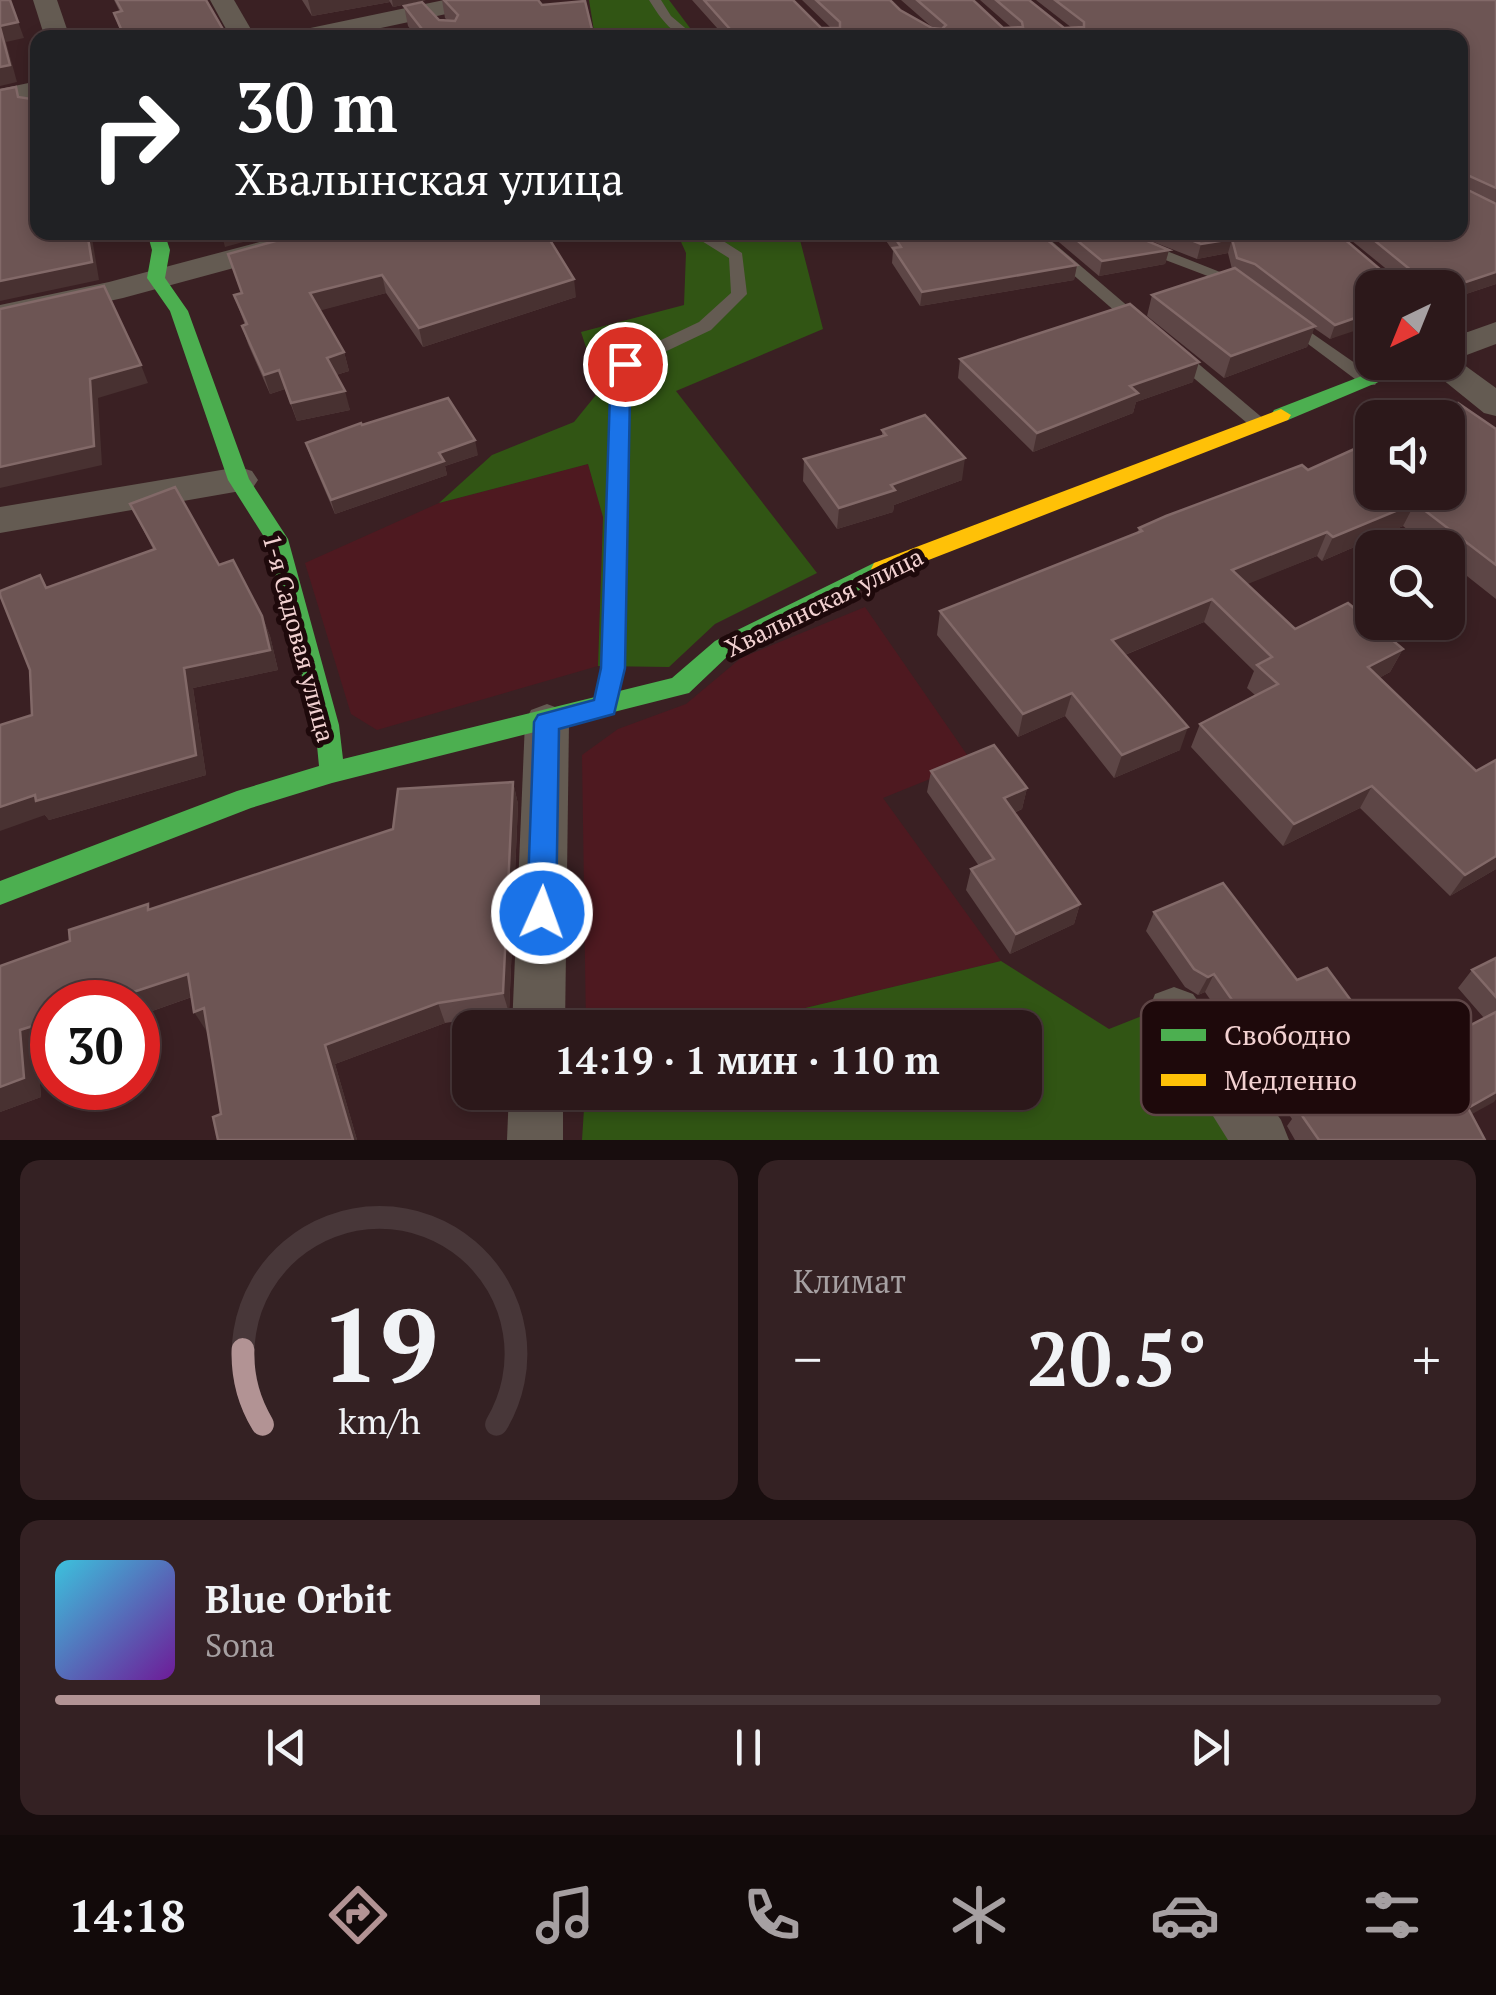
<!DOCTYPE html>
<html lang="ru">
<meta charset="utf-8">
<style>
:root{--surface:#2c181a;--page:#342123;--text:#f1f3f6;--muted:#a6a0a2;--line:#483739;--accent:#b29394}
body{margin:0;font-family:"PT Serif",serif;background:var(--page);color:var(--text);height:100vh;display:flex;flex-direction:column;font-size:38px;white-space:nowrap}
*{box-sizing:border-box;margin:0}
p{font-size:32px;color:var(--muted)}
.icon{flex:none;width:55px;height:55px;fill:none;stroke:currentColor;stroke-width:2;stroke-linecap:round;stroke-linejoin:round}
.map{position:relative;height:1140px;overflow:hidden}
.side{display:flex;flex-direction:column;gap:20px;padding:20px;background:#180d0e;flex:1}
.side>*{flex:none}
.guide{position:absolute;left:30px;top:30px;width:1438px;height:210px;border-radius:20px;box-shadow:0 5px 15px #0003,0 0 0 2px var(--line);background:#202124;color:#fff;overflow:hidden}
.needle{width:65px;rotate:223deg}
.tools{position:absolute;left:1355px;top:270px;display:grid;gap:20px}
.tools a{display:grid;place-items:center;width:110px;height:110px;border-radius:20px;background:var(--surface);box-shadow:0 5px 15px #0003,0 0 0 2px var(--line);font-size:50px}
.speed{position:absolute;left:30px;top:980px;display:flex;gap:20px;font-size:50px;font-weight:700;text-align:center}
.speed>*{display:grid;place-content:center;width:130px;height:130px;border-radius:50%;background:var(--surface);box-shadow:0 5px 15px #0003,0 0 0 2px var(--line);line-height:1}
.speed .limit{border:15px solid #d22;background:#fff;color:#111}
.pin{position:absolute;display:grid;place-items:center;width:85px;height:85px;color:#fff;margin:-42px;border:5px solid #fff;border-radius:50%;box-shadow:0 2px 10px #0007}
.me{position:absolute;width:110px;margin:-55px;rotate:2deg;stroke-linejoin:round;filter:drop-shadow(0 0 8px #0008)}
.turn{display:flex;align-items:center;gap:35px;height:210px;padding:0 40px;font-size:45px}
.turn .icon{width:130px;height:130px;stroke-width:2.5}
.turn b{display:block;font-size:70px;line-height:85px}
.big{font-size:75px;font-weight:700;line-height:1.1}
.side .tile{flex:1;display:flex;flex-direction:column;justify-content:center;gap:15px;min-width:0;padding:0 35px;border-radius:20px;background:var(--page)}
.side .dial{align-items:center;gap:0}
.dial svg{height:260px;overflow:visible;fill:none;stroke:var(--line);stroke-width:7;stroke-linecap:round;text-anchor:middle}
.dial text{fill:var(--text);stroke:none}
.song{display:flex;align-items:center;gap:30px}
.cover{width:120px;height:120px;border-radius:15px;background:linear-gradient(135deg,hsl(190 70% 55%),hsl(280 70% 35%))}
.played{height:10px;border-radius:5px;background:linear-gradient(90deg,var(--accent) 35%,var(--line) 35%)}
.keys{display:flex;justify-content:space-around;direction:ltr}
.heat{display:flex;justify-content:space-between;align-items:center;font-size:55px;direction:ltr}
.side .tiles{flex:1;display:grid;gap:20px;grid-template-columns:1fr 1fr}
.tile:last-child{grid-column:span 2}
.trip{position:absolute;left:452px;top:1010px;width:590px;height:100px;border-radius:20px;background:var(--surface);box-shadow:0 5px 15px #0003,0 0 0 2px var(--line);font-weight:700;line-height:100px;text-align:center}
.menu{display:flex;height:160px;justify-content:space-around;align-items:center;background:#120a0a;color:var(--muted)}
.menu .icon{width:70px;height:70px}
.menu .on{color:var(--accent)}
.menu b{font-size:45px;color:var(--text)}
.map>svg:first-child{display:block}
</style>
<div class="map">
<svg width="1496" height="1140" viewBox="0 0 1496 1140">
<rect width="100%" height="100%" fill="#3a2023"/>
<g fill="#4e1920">
<polygon points="588,464 603,516 598,666 377,730 351,714 305,563 439,503"/>
<polygon points="865,607 972,762 883,798 1001,961 726,1027 586,1027 582,755 618,729 686,704 741,658"/>
</g>
<g fill="#315514">
<polygon points="589,0 669,0 693,32 676,37 595,37"/>
<polygon points="759,232 761,237 799,236 823,329 676,391 817,573 715,624 669,667 598,666 603,517 588,464 439,503 492,455 574,422 600,390 581,332 684,305 686,253 677,233"/>
<polygon points="1001,961 1109,1029 1152,1012 1238,1140 582,1140 585,1093 1025,1092 1025,1028 726,1027"/>
</g>
<g fill="none" stroke-linecap="round" stroke-linejoin="round">
<g fill="#645b52" fill-rule="evenodd">
<path d="M 649,0 L 661,0 L 671,16 L 697,38 C 673,38 661,19 649,0 Z"/>
<polygon points="696,232 709,232 742,253 747,294 711,330 631,368 619,368 616,364 619,360 699,322 731,293 729,258 697,238"/>
<polygon points="1024,232 1041,232 1144,320 1144,326 1132,326"/>
<polygon points="1118,232 1135,232 1149,244 1248,283 1246,286 1234,286 1139,250"/>
<polygon points="1290,318 1375,377 1378,381 1375,385 1363,385 1284,326 1284,320"/>
<polygon points="1448,320 1477,338 1477,346 1465,346 1448,332"/>
<polygon points="1176,349 1182,350 1265,420 1268,424 1265,428 1253,428 1170,358 1168,354"/>
</g>
<g fill="#645b52" fill-rule="evenodd">
<polygon points="33,0 57,0 70,38 45,38"/>
<polygon points="210,0 234,0 256,38 231,38"/>
<polygon points="444,0 491,0 479,7 334,38 284,38 296,31"/>
<polygon points="38,81 38,97 0,105 0,89"/>
<polygon points="297,232 349,232 345,238 123,298 0,325 0,305 109,282"/>
<polygon points="1496,322 1496,344 1456,359 1496,388 1496,416 1484,413 1421,362 1448,362 1448,339"/>
<polygon points="239,467 252,471 258,480 252,489 0,533 0,507"/>
<polygon points="547,704 563,710 569,722 565,1028 512,1028 525,722 531,710"/>
<polygon points="1174,987 1193,994 1281,1120 1289,1140 1228,1140 1148,1012 1155,994"/>
<polygon points="509,1092 563,1092 563,1140 507,1140"/>
</g>
<g fill="#4caf50" fill-rule="evenodd">
<polygon points="147,232 164,232 170,250 165,278 188,311 249,479 288,539 339,725 343,759 672,678 715,641 874,563 882,561 893,569 890,575 731,653 689,693 332,783 251,808 0,905 0,881 237,791 319,766 315,725 266,540 228,480 170,311 147,278 152,250"/>
<polygon points="1398,362 1426,362 1288,420 1281,421 1271,415 1274,410"/>
</g>
<g fill="#ffc107" fill-rule="evenodd">
<polygon points="625,358 635,364 630,394 625,668 614,714 605,717 596,714 593,707 601,668 610,394 615,364"/>
<polygon points="1281,409 1291,415 1288,420 890,575 882,577 871,569 874,563"/>
</g>
</g>
<g fill="#5d4646">
<polygon points="114,0 206,0 228,38 123,38 114,13 120,12"/>
<polygon points="302,0 426,0 393,7 390,2 312,16"/>
<polygon points="442,0 538,0 542,5 594,38 417,38 408,26 404,6 439,20 448,21 445,18"/>
<polygon points="692,0 793,0 821,28 831,28 802,0 890,0 900,10 933,28 901,0 973,0 1003,28 1012,28 980,0 1029,0 1064,28 1072,28 1036,0 1496,0 1496,284 1448,300 1448,288 1330,339 1314,328 1307,347 1224,378 1147,316 1152,295 1232,269 1228,253 1197,259 1151,241 1140,232 1336,232 1388,276 1395,276 1341,232 1460,232 1460,38 726,38"/>
<polygon points="308,232 576,297 423,347 386,293 320,310 344,352 349,371 336,375 350,410 297,421 285,389 270,394 248,344 242,326 245,325 234,295 242,293"/>
<polygon points="880,232 1038,232 1077,265 1074,280 920,306 892,263 893,251"/>
<polygon points="1047,232 1133,232 1140,238 1169,250 1165,264 1099,276"/>
<polygon points="960,359 1193,382 1136,402 1133,413 1033,452 958,378"/>
<polygon points="362,425 478,455 445,466 447,475 335,514 311,458 306,443"/>
<polygon points="1496,429 1496,599 1448,561 1448,548 1430,548 1403,526 1322,561 1317,556 1246,584 1295,629 1403,649 1390,672 1379,678 1496,869 1450,896 1360,808 1283,846 1191,747 1200,724 1255,695 1247,688 1254,671 1204,622 1125,655 1180,750 1114,778 1065,716 1018,737 937,635 940,611 1137,533 1139,528 1308,470"/>
<polygon points="882,430 962,480 894,505 893,512 837,529 803,481 804,459 882,436"/>
<polygon points="130,504 219,565 262,616 270,636 278,670 193,688 206,775 49,820 45,815 32,715 40,575 47,587 153,549"/>
<polygon points="931,771 1027,788 1022,809 1014,813 1080,904 1074,924 1010,954 966,890 971,869 979,866 927,792"/>
<polygon points="513,782 518,804 509,1013 445,1023 335,1064 357,1140 218,1140 221,1114 208,1031 192,997 138,1016 138,1002 37,1050 41,1097 0,1112 70,941 150,909 393,829"/>
<polygon points="1154,912 1297,980 1397,1063 1484,1018 1458,988 1472,970 1496,958 1496,1099 1471,1114 1485,1140 1295,1140 1287,1126 1292,1119 1205,992 1198,995 1185,987 1146,931"/>
</g>
<g fill="#483131">
<polygon points="10,0 24,38 6,42 17,82 0,86 0,26"/>
<polygon points="308,0 389,0 390,2 312,16"/>
<polygon points="392,0 426,0 393,7"/>
<polygon points="87,232 91,232 99,280 0,301 0,281"/>
<polygon points="221,232 280,232 225,247"/>
<polygon points="1232,239 1228,253 1197,259 1201,244"/>
<polygon points="1169,250 1165,264 1099,276 1102,261"/>
<polygon points="1077,265 1074,280 920,306 922,292"/>
<polygon points="1496,272 1496,284 1448,300 1448,288"/>
<polygon points="382,275 386,293 315,312 310,293"/>
<polygon points="574,279 576,297 423,347 419,328"/>
<polygon points="1372,312 1372,325 1330,339 1335,325"/>
<polygon points="1315,326 1307,347 1224,378 1231,356"/>
<polygon points="344,352 349,371 332,376 327,358"/>
<polygon points="1199,362 1193,382 1136,402 1133,413 1033,452 1037,433 1130,386"/>
<polygon points="141,365 148,383 98,398 102,465 0,488 0,467 90,379"/>
<polygon points="279,370 285,389 270,394 264,375"/>
<polygon points="345,391 350,410 297,421 291,403"/>
<polygon points="475,440 478,455 445,466 447,475 335,514 331,500 439,453"/>
<polygon points="965,458 962,480 894,505 893,512 837,529 839,508 891,485"/>
<polygon points="1415,503 1403,526 1322,561 1333,537"/>
<polygon points="1327,532 1317,556 1223,594 1232,570"/>
<polygon points="1212,599 1204,622 1105,663 1112,640"/>
<polygon points="262,616 270,636 278,670 193,688 206,775 49,820 45,815 0,831 0,807 184,668"/>
<polygon points="1403,649 1390,672 1357,690 1368,667"/>
<polygon points="1072,693 1065,716 1018,737 1023,714"/>
<polygon points="1188,727 1180,750 1114,778 1122,755"/>
<polygon points="513,782 518,804 509,1013 503,993"/>
<polygon points="1372,786 1360,808 1283,846 1294,824"/>
<polygon points="1027,788 1022,809 999,819 1004,798"/>
<polygon points="1496,856 1496,869 1450,896 1465,875"/>
<polygon points="1080,904 1074,924 1010,954 1016,934"/>
<polygon points="188,974 200,994 138,1016 138,1002 103,1002"/>
<polygon points="1214,974 1205,992 1198,995 1208,977"/>
<polygon points="438,1003 445,1023 335,1064 357,1140 353,1140 325,1045"/>
<polygon points="204,1008 216,1028 207,1032 194,1012"/>
<polygon points="52,1020 52,1045 37,1050 41,1097 0,1112 0,1087 20,1030"/>
<polygon points="1496,1092 1496,1099 1494,1102 1452,1125 1468,1108"/>
</g>
<g fill="#6d5554" stroke="#826968" stroke-width="2.5">
<polygon points="0,0 10,0 18,22 0,26"/>
<polygon points="116,0 206,0 228,38 125,38 114,13 122,11"/>
<polygon points="444,0 538,0 542,5 585,1 594,38 429,38 404,6 422,2 439,20 455,21 458,15"/>
<polygon points="704,0 793,0 821,28 840,28 840,22 816,0 890,0 900,10 932,28 942,29 946,25 917,0 973,0 1003,28 1023,27 1022,22 996,0 1029,0 1064,28 1084,27 1084,22 1055,0 1496,0 1496,188 1463,173 1464,188 1496,204 1496,272 1448,288 1372,288 1372,312 1335,325 1255,264 1237,258 1232,239 1201,244 1171,232 1336,232 1388,276 1413,276 1412,271 1364,232 1460,232 1460,38 738,38"/>
<polygon points="0,27 10,65 0,67"/>
<polygon points="16,87 18,97 38,100 38,232 87,232 92,262 0,281 0,90"/>
<polygon points="308,232 545,232 574,279 419,328 382,275 310,293 344,352 327,358 345,391 291,403 279,370 264,375 242,326 247,324 234,295 242,293 228,254"/>
<polygon points="891,232 1038,232 1077,265 922,292 893,248 901,247"/>
<polygon points="1067,232 1133,232 1140,238 1169,250 1102,261"/>
<polygon points="1235,268 1315,326 1231,356 1152,295"/>
<polygon points="104,286 141,365 90,379 94,446 0,467 0,309"/>
<polygon points="1130,304 1199,362 1130,386 1138,393 1037,433 960,359"/>
<polygon points="448,398 475,440 439,453 444,461 331,500 306,443 361,423 362,425"/>
<polygon points="1458,403 1496,429 1496,565 1415,503 1333,537 1327,532 1232,570 1295,629 1348,603 1403,649 1368,667 1476,771 1496,760 1496,856 1465,875 1372,786 1294,824 1200,724 1278,684 1257,665 1272,657 1212,599 1112,640 1188,727 1122,755 1072,693 1023,714 940,611 1142,531 1139,528 1166,516 1302,465 1308,470 1372,441 1372,492 1448,492 1448,418 1426,418"/>
<polygon points="925,415 965,458 891,485 895,490 839,508 804,459 886,435 882,430"/>
<polygon points="175,487 219,565 233,560 262,616 270,650 184,668 196,755 36,801 35,795 0,807 0,725 32,715 30,670 0,595 0,591 40,575 46,588 155,549 130,504"/>
<polygon points="994,745 1027,788 1004,798 1080,904 1016,934 971,869 994,859 931,771"/>
<polygon points="513,782 503,993 438,1003 325,1045 353,1140 218,1140 213,1117 221,1114 204,1008 194,1012 188,974 103,1002 52,1002 52,1020 20,1030 24,1078 0,1087 0,966 70,941 69,930 148,904 148,910 393,829 398,789"/>
<polygon points="1223,883 1297,980 1327,968 1397,1063 1496,1012 1496,1092 1468,1108 1485,1140 1319,1140 1303,1117 1299,1109 1306,1106 1214,974 1208,977 1194,969 1154,912"/>
<polygon points="1496,958 1496,997 1472,970"/>
</g>
<polygon fill="#1a73e8" stroke="#114b97" stroke-width="2.5" points="625,358 634,364 630,394 625,668 614,714 559,729 556,913 552,922 542,925 531,922 527,913 534,722 538,715 594,700 601,668 610,394 615,364"/>
<g text-anchor="middle" stroke-width="10" stroke-linejoin="round" paint-order="stroke">
<g font-size="25" fill="#f2d1d1" stroke="#1e090b">
<text transform="translate(824 602) rotate(-26)" y="9">Хвалынская улица</text>
<text transform="translate(299 638) rotate(75)" y="9">1-я Садовая улица</text>
</g>
</g>
<rect x="1141" y="1000" width="330" height="115" rx="15" fill="#1e090b" stroke="#5e4546" stroke-width="2.5"/>
<rect x="1161" y="1029" width="45" height="12" fill="#4caf50"/>
<rect x="1161" y="1074" width="45" height="12" fill="#ffc107"/>
<g font-size="28" fill="#f2d1d1">
<text x="1224" y="1045">Свободно</text>
<text x="1224" y="1090">Медленно</text>
</g>
</svg>
<div class="tools">
<a><svg class="needle" viewBox="-14 -14 28 28"><path d="M0-13l5 13h-10z" fill="#e53935"/><path d="M0 13l5-13h-10z" fill="#a6a0a2"/></svg></a>
<a><svg class="icon" aria-label="sound" viewBox="0 0 24 24"><path d="M4 9h4l5-4v14l-5-4H4zM17 9q2 3 0 6"/></svg></a>
<a><svg class="icon" aria-label="search" viewBox="0 0 24 24"><circle cx="10" cy="10" r="6"/><path d="M15 15l6 6"/></svg></a>
</div>
<div class="speed"><div class="limit">30</div></div>
<div class="pin" style="left:625px;top:364px;background:#d93025"><svg class="icon" aria-label="arrive" viewBox="0 0 24 24"><path d="M6 21V4h12l-3 4 3 4H6"/></svg></div>
<svg class="me" style="left:542px;top:913px" viewBox="-20 -20 40 40"><circle r="17" fill="#1a73e8" stroke="#fff" stroke-width="3"/><path d="M0-11L8 9 0 5-8 9z" fill="#fff"/></svg>
<div class="trip">14:19 · 1 мин · 110 m</div>
<div class="guide">
<div class="turn"><svg class="icon" aria-label="right" viewBox="0 0 24 24"><path d="M7 20v-9h11M14 6l5 5-5 5"/></svg><div><b>30 m</b>Хвалынская улица</div></div>
</div>
</div>
<section class="side">
<div class="tiles">
<div class="tile dial"><svg viewBox="0 0 100 80">
<path d="M14 69A42 42 0 1 1 86 69"/>
<path d="M14 69A42 42 0 0 1 8 46" stroke="#b29394"/>
<text x="50" y="56" font-size="32" font-weight="700">19</text>
<text x="50" y="72" font-size="11">km/h</text>
</svg></div>
<div class="tile"><p>Климат</p>
<div class="heat"><a>−</a><b class="big">20.5°</b><a>+</a></div>
</div>
<div class="tile">
<div class="song"><i class="cover"></i><div><b>Blue Orbit</b><p>Sona</p></div></div>
<div class="played"></div>
<div class="keys"><svg class="icon" aria-label="previous" viewBox="0 0 24 24"><path d="M18 5L8 12l10 7zM5 5v14"/></svg><svg class="icon" aria-label="pause" viewBox="0 0 24 24"><path d="M8 5v14M16 5v14"/></svg><svg class="icon" aria-label="next" viewBox="0 0 24 24"><path d="M6 5l10 7-10 7zM19 5v14"/></svg></div>
</div>
</div>
</section>
<nav class="menu">
<b>14:18</b>
<svg class="icon on" aria-label="directions" viewBox="0 0 24 24"><path d="M12 3l9 9-9 9-9-9zM9 14v-3h6M13 9l2 2-2 2"/></svg>
<svg class="icon" aria-label="music" viewBox="0 0 24 24"><path d="M9 18V5l10-2v13"/><circle cx="6" cy="18" r="3"/><circle cx="16" cy="16" r="3"/></svg>
<svg class="icon" aria-label="phone" viewBox="0 0 24 24"><path d="M5 4h4l2 5-3 2q2 4 5 5l2-3 5 2v4C11 20 4 13 5 4z"/></svg>
<svg class="icon" aria-label="climate" viewBox="0 0 24 24"><path d="M12 3v18M4 7l16 10M4 17L20 7"/></svg>
<svg class="icon" aria-label="car" viewBox="0 0 24 24"><path d="M5 17H2v-5l4-1 3-4h7l3 4 3 1v5h-3M9 17h6M6 11h13"/><circle cx="7" cy="17" r="2"/><circle cx="17" cy="17" r="2"/></svg>
<svg class="icon" aria-label="filters" viewBox="0 0 24 24"><path d="M4 7h16M4 17h16"/><circle cx="9" cy="7" r="2"/><circle cx="15" cy="17" r="2"/></svg>
</nav>
